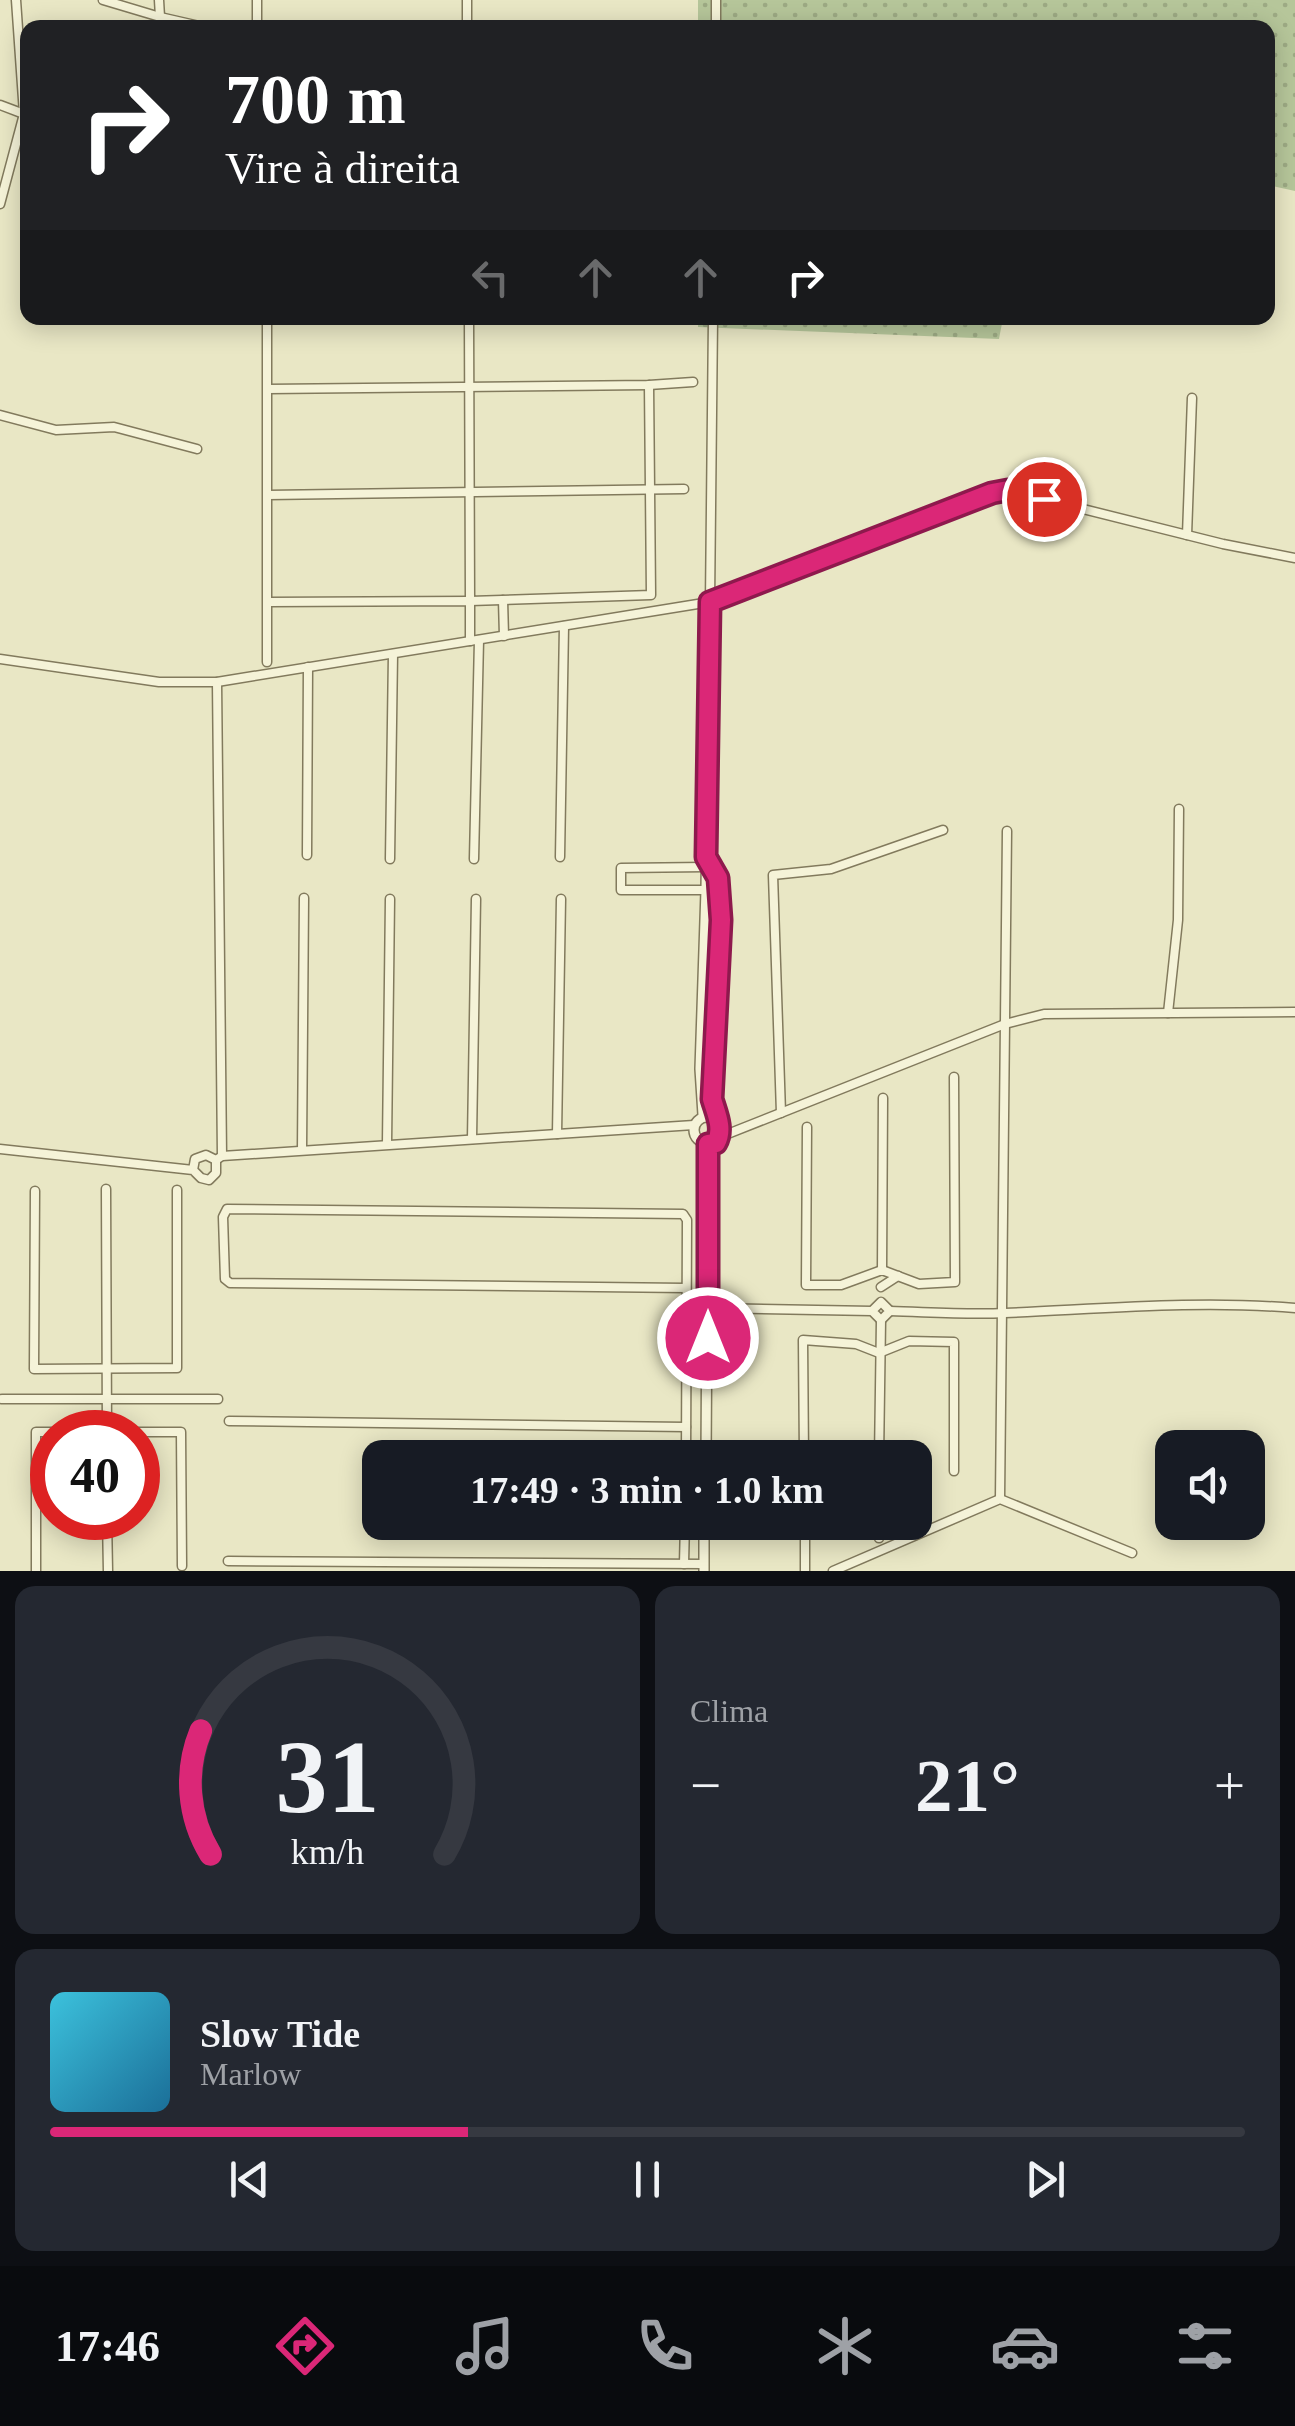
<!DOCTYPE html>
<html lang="pt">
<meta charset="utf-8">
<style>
:root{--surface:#171b24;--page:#242831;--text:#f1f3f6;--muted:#9ea1a6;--line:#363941;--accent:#db2777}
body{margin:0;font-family:Georgia,serif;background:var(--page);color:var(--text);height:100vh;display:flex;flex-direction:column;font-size:38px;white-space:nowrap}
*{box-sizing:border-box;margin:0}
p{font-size:32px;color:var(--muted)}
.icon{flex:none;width:55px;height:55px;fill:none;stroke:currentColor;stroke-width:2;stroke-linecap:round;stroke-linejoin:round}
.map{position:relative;height:1571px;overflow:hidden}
.drawer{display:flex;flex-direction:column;gap:15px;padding:15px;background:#0d0f14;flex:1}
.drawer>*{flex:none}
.banner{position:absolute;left:20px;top:20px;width:1255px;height:305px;border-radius:20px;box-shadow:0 5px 25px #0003;background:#202124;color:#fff;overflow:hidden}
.controls{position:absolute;left:1155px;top:1430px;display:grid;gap:20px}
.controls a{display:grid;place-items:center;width:110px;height:110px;border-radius:20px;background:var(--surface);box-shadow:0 5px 25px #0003;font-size:50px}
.speed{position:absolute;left:30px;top:1410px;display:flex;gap:20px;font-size:50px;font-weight:700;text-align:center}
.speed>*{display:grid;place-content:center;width:130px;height:130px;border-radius:50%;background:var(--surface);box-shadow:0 5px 25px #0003;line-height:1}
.speed .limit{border:15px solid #d22;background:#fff;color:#111}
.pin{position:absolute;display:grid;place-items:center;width:85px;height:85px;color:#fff;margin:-42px;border:5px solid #fff;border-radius:50%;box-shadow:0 2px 10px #0007}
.me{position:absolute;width:110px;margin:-55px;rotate:0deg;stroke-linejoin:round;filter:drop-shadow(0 0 8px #0008)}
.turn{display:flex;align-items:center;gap:35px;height:210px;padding:0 40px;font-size:45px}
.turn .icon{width:130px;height:130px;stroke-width:2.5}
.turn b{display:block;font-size:70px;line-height:85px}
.lanes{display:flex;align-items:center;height:95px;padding:0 40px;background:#0003;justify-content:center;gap:50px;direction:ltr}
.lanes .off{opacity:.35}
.big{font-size:75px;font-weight:700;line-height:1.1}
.drawer .widget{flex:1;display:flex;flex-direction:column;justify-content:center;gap:15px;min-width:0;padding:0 35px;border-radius:20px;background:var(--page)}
.drawer .dial{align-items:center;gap:0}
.dial svg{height:260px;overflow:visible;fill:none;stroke:var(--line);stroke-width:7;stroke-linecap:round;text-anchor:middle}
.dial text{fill:var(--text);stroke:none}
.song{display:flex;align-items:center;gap:30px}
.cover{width:120px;height:120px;border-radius:15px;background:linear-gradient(135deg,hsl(190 70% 55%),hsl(200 70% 35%))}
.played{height:10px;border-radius:5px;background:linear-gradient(90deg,var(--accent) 35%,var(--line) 35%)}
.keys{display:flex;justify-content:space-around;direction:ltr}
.heat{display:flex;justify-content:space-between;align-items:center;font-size:55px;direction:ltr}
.drawer .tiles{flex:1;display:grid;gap:15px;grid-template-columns:1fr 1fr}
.widget:last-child{grid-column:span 2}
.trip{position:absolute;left:362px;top:1440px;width:570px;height:100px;border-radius:20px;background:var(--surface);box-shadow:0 5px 25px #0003;font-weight:700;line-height:100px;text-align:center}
.tabs{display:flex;height:160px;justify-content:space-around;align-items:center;background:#090b0e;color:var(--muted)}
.tabs .icon{width:70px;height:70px}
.tabs .on{color:var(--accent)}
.tabs b{font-size:45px;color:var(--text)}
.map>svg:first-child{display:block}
</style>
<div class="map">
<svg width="1295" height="1571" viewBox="0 0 1295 1571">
<defs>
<pattern id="grass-dots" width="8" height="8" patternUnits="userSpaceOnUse" patternTransform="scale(2.5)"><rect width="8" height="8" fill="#b6c69a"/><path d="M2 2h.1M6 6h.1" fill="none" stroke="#9daa84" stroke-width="1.8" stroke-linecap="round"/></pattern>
</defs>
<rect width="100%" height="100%" fill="#e9e7c5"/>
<g fill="url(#grass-dots)">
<polygon points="698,0 1295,0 1295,191 1268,185 1268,28 698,28"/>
<polygon points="698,318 1003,318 999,339 698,327"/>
</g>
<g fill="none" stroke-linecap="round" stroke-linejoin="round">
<defs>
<g id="minor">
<polyline points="103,0 160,17 208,28"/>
<polyline points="159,0 160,17"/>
<polyline points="257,0 257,28"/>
<polyline points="467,0 467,28"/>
<polyline points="716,28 716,0"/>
<polyline points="0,105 24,114"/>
<polyline points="0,204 24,114 16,0"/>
<polyline points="469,318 470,601 651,595 649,385"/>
<polyline points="268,389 649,385 693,382"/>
<polyline points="0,415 56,430 114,427 197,449"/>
<polyline points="268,495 684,489"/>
<polyline points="1187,535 1192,398"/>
<polyline points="503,600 504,636"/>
<polyline points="269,602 470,601 470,641"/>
<polyline points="710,602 713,318"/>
<polyline points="0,659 159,682 217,682 710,602 1007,490 1223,544 1295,558"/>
<polyline points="267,662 267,318"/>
<polyline points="217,682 222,1156"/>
<polyline points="307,855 308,667"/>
<polyline points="560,857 564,626"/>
<polyline points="390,859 393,654"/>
<polyline points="474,859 479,640"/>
<polyline points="706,890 621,890 621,868 706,867"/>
<polyline points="1168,1013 1178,920 1179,809"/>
<polyline points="781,1113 773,875 831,869 943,830"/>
<polyline points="807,1127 806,1285 841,1285 882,1270 919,1284 955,1282 954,1077"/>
<polyline points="557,1134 561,899"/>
<polyline points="720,1137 1005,1024 1044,1014 1295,1012"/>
<polyline points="472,1139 476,899"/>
<polyline points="387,1144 390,899"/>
<polyline points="0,1149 193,1170 201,1178 209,1180 216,1173 216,1160 206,1155 195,1159 193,1170"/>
<polyline points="302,1150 304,898"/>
<polyline points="216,1160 222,1156 694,1125"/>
<polyline points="106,1189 107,1432"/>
<polyline points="35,1191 34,1369 177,1368 177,1190"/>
<polyline points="882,1270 883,1098"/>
<polyline points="881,1287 898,1276"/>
<polyline points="686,1288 230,1283 225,1279 223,1217 227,1209 683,1214 687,1220 686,1458"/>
<polyline points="708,1308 872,1311 881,1320 890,1311 881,1302 872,1311"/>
<path d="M 890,1311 C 928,1312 967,1315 1005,1313 C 1101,1309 1198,1300 1295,1308"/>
<polyline points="2,1399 218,1399"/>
<polyline points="229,1421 686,1427"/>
<polyline points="804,1458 803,1340 856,1344 879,1353 909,1341 954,1342 954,1471"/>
<polyline points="879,1458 881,1320"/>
<polyline points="1000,1499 1007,831"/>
<polyline points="107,1518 108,1571"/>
<polyline points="805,1522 805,1570"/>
<polyline points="879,1522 879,1538"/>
<polyline points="228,1561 704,1564"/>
<polyline points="684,1564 685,1522"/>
<polyline points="36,1571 36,1432 181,1432 182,1566"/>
<polyline points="833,1571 1000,1499 1132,1553"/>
</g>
<g id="tertiary">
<polyline points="708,859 717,878 721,920 712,1099 719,1123"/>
<polyline points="703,1115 700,1069 706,890 710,602"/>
<circle cx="707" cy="1130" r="13"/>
<polyline points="706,1458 708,1144"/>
<polyline points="704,1571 704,1522"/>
</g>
</defs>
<use href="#minor" stroke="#827a5d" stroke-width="11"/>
<use href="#tertiary" stroke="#827a5d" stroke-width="12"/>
<use href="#minor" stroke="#f5f3d8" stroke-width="8"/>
<use href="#tertiary" stroke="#f5f3d8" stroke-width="9"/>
</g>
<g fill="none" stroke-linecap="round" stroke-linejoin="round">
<defs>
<path id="route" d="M 708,1338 L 708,1144 L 716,1143 C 724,1129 716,1113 712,1099 L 721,920 L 718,878 L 706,857 L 710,602 L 992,493 L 1008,490 L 1044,499"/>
</defs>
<use href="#route" stroke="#8e194d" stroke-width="25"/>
<use href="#route" stroke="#db2777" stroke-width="18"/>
</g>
</svg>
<div class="controls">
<a><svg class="icon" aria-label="sound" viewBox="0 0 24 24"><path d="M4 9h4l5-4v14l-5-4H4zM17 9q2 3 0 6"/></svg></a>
</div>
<div class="speed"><div class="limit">40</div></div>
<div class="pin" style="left:1044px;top:499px;background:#d93025"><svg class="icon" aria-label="arrive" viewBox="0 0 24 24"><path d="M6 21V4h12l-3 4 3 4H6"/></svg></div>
<svg class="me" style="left:708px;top:1338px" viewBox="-20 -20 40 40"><circle r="17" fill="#db2777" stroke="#fff" stroke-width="3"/><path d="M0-11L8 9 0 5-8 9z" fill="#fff"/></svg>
<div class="trip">17:49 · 3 min · 1.0 km</div>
<div class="banner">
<div class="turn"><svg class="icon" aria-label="right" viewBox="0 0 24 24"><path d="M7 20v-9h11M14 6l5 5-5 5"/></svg><div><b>700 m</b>Vire à direita</div></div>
<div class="lanes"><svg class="icon off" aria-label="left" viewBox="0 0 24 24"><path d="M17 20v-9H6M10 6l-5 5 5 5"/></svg><svg class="icon off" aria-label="ahead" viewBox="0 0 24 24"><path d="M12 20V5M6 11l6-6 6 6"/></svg><svg class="icon off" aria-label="ahead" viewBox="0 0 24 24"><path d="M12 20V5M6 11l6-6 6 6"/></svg><svg class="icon" aria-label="right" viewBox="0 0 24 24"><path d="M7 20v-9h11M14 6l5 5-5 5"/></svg></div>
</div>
</div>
<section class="drawer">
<div class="tiles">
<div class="widget dial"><svg viewBox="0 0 100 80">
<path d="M14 69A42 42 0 1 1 86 69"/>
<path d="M14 69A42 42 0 0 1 11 31" stroke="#db2777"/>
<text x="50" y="56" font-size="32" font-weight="700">31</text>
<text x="50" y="72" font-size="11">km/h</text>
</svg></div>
<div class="widget"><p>Clima</p>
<div class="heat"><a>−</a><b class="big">21°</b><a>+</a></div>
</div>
<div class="widget">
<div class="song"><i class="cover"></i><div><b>Slow Tide</b><p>Marlow</p></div></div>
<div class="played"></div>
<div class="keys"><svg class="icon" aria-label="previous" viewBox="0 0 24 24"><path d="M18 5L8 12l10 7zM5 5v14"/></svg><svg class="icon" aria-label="pause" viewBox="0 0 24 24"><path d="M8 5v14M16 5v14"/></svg><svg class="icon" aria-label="next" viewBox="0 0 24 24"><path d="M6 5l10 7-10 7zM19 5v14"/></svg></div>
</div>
</div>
</section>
<nav class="tabs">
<b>17:46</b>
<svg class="icon on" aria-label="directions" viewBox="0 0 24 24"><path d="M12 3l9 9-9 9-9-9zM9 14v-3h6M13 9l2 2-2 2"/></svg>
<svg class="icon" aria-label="music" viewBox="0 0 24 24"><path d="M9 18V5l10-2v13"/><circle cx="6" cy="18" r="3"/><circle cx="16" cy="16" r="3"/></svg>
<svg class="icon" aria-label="phone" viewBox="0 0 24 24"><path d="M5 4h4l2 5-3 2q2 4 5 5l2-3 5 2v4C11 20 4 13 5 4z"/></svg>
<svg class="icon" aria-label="climate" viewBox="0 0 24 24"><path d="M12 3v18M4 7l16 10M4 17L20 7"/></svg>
<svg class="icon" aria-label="car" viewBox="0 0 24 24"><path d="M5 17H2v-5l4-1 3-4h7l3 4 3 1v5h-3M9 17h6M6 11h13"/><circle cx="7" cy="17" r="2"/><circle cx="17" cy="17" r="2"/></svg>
<svg class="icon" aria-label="filters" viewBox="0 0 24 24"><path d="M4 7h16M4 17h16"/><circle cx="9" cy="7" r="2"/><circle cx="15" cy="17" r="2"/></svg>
</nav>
